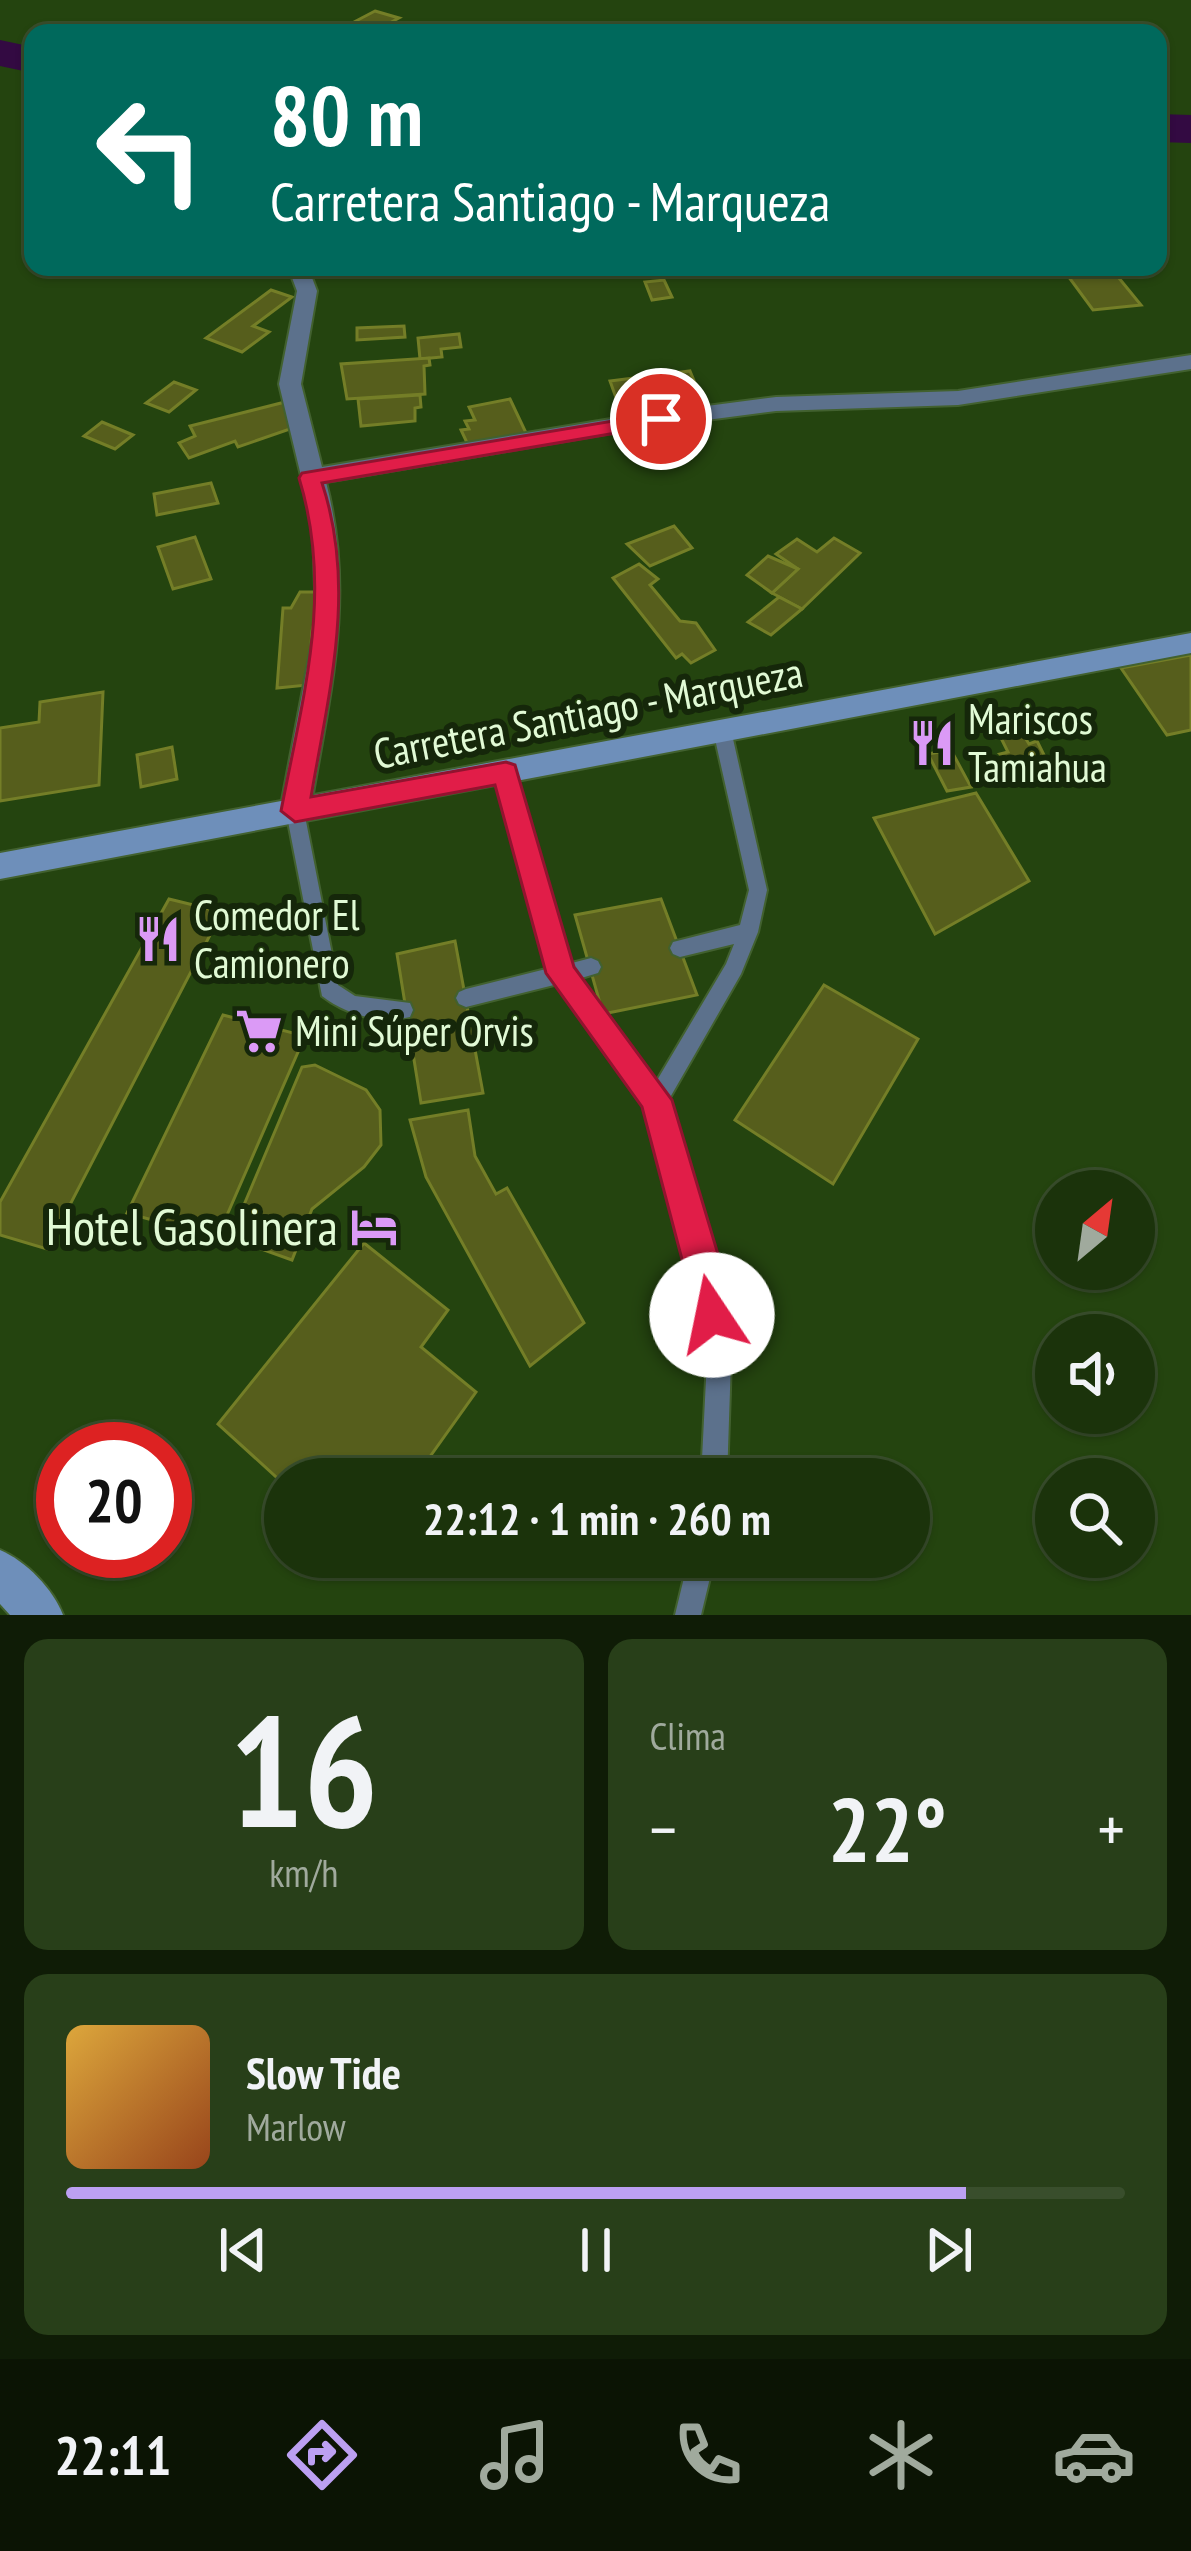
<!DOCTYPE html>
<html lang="es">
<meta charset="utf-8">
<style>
:root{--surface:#1b330b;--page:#283f19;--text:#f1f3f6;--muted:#a0aa9d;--line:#394e2c;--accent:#bca0f2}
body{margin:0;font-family:"PT Sans Narrow",sans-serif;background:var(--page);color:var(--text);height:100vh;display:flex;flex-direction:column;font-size:45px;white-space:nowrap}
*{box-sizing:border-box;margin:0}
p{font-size:39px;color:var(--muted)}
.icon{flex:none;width:66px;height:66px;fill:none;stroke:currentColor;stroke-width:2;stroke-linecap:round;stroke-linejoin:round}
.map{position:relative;height:1615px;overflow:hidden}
.sheet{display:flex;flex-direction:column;gap:24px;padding:24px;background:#0f1c06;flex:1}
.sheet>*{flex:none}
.hud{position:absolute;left:24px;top:24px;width:1143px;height:252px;border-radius:24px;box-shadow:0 3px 9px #0004,0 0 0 3px var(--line);background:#00695c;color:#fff;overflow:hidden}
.needle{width:78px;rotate:29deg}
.buttons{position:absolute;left:1035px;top:1170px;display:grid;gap:24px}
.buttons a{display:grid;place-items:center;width:120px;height:120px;border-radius:50%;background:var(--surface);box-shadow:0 3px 9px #0004,0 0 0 3px var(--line);font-size:60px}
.speed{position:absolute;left:36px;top:1422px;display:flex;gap:24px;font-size:60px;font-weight:700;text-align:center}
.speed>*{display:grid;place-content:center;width:156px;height:156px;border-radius:50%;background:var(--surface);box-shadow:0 3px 9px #0004,0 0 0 3px var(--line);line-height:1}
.speed .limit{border:18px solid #d22;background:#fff;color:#111}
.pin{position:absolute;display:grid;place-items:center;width:102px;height:102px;color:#fff;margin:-51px;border:6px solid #fff;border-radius:50%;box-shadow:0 3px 12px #0007}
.me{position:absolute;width:132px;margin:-66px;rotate:349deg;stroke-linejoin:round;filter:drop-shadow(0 0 9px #0008)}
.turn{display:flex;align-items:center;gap:42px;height:252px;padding:0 48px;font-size:54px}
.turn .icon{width:156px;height:156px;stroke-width:2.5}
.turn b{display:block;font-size:84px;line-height:102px}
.big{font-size:90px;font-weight:700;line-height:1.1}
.sheet .card{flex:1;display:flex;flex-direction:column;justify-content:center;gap:18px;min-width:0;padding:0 42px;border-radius:24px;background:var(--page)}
.sheet .dial{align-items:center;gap:0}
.dial b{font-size:156px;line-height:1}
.song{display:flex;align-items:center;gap:36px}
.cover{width:144px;height:144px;border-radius:18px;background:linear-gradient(135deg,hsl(40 70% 55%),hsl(20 70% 35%))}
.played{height:12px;border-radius:6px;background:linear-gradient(90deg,var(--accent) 85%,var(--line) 85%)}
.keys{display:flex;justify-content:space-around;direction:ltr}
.heat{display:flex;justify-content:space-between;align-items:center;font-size:66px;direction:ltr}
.sheet .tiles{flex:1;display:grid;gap:24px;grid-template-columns:1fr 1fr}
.card:last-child{grid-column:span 2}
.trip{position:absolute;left:264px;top:1458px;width:666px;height:120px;border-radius:60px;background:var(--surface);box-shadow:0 3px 9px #0004,0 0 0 3px var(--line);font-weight:700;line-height:120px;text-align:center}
.tabs{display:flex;height:192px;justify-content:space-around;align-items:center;background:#0b1404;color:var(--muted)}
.tabs .icon{width:84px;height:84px}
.tabs .on{color:var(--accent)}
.tabs b{font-size:54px;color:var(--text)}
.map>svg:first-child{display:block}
</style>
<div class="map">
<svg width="1191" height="1615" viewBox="0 0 1191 1615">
<rect width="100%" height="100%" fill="#24440f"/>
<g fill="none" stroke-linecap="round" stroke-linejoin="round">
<g fill="#330a42" fill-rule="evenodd">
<polygon points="0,40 33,47 33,73 0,66"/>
<polygon points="1158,114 1191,115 1191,143 1158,142"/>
</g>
</g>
<g fill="#565e1c" stroke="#747e27" stroke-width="3">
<polygon points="375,11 399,18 378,29 354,22"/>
<polygon points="1114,272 1141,305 1093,310 1068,276"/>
<polygon points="664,280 672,297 652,300 645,282"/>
<polygon points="271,290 292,297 253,326 269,332 242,352 206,338"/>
<polygon points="404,326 405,337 357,340 357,328"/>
<polygon points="459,334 461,347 441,349 442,357 420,359 418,338"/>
<polygon points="429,358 430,365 424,366 425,394 347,399 341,364"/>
<polygon points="690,371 705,407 623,417 610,381"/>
<polygon points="174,382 196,390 169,412 146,403"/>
<polygon points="420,395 421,407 415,408 415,421 361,426 358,399"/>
<polygon points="510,399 527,435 469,447 461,430 469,429 465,421 475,420 469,407"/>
<polygon points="289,401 290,429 238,447 235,441 189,458 179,443 195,436 190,426"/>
<polygon points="102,422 133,435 115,449 84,436"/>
<polygon points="211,483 218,503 157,515 154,494"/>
<polygon points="674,526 692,548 650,566 627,544"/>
<polygon points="195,537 211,579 173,589 158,547"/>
<polygon points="834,538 860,553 802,609 772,593 798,569 776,554 797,539 817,552"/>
<polygon points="768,556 798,569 772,593 747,575"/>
<polygon points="639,564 658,579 650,585 680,621 696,623 715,650 691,663 682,654 676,658 613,578"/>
<polygon points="300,592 322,592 312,631 308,685 277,688 283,608 291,608"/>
<polygon points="779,597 802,609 771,635 748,622"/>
<polygon points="1191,655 1191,730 1167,735 1121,668"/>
<polygon points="103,692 99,785 0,801 0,728 39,722 40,702"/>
<polygon points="1021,731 1029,744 1037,741 1047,761 1020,772 1000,754 1008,752 1001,738"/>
<polygon points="172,747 177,779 141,787 137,755"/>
<polygon points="951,750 971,787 947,791 928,754"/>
<polygon points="976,793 1029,881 935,934 874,818"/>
<polygon points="169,899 222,912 47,1249 0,1235 0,1202"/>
<polygon points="661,899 697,995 603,1014 575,915"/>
<polygon points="455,941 483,1093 421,1103 397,954"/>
<polygon points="824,985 918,1039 833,1184 735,1120"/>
<polygon points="223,1015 305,1036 217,1238 127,1213"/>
<polygon points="315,1065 366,1090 380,1110 381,1145 364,1167 312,1209 292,1260 230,1238 302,1067"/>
<polygon points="468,1110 475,1156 496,1194 507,1188 584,1323 530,1366 426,1177 410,1120"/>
<polygon points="364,1243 448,1310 421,1347 476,1392 414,1479 285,1479 285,1485 218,1424"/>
</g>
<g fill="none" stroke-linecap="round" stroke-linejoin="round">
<defs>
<g id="lane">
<polygon points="722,723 731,730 767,890 758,932 741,974 668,1101 717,1271 731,1360 727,1479 701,1479 707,1360 693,1271 648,1105 558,984 466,1007 459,1004 456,998 459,992 466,989 550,968 497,772 500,767 512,767 515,772 568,964 591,958 598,961 601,967 598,973 578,979 656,1082 726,964 734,944 680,957 673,954 670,948 673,942 740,925 749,890 713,730"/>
<path d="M 295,804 L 301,806 L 304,811 L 338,985 L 355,996 L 410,1003 L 413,1010 L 410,1017 C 381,1024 346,1015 322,996 L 286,811 L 289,806 Z"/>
<polygon points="689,1557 715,1557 701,1615 675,1615"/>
</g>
<path id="street" d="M 288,267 L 308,267 L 317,291 L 301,384 L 322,467 L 623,417 L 776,397 L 958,391 L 1191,355 L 1191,369 L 958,405 L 776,411 L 623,431 L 326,482 C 356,598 329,696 310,811 L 306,820 L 284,820 L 280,811 L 316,620 L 313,526 L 279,384 L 297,291 Z"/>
<g id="secondary">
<polygon points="1191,633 1191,653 0,879 0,853"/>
<path d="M 0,1550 C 26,1561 53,1589 63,1615 L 10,1615 L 0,1604 Z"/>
</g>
</defs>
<use href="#lane" stroke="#42612f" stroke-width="4"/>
<use href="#street" stroke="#42612f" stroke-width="4"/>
<use href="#secondary" stroke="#42612f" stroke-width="4"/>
<use href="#lane" fill="#5c718c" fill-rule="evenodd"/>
<use href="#street" fill="#5c718c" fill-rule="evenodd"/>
<use href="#secondary" fill="#6e8fba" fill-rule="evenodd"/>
</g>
<path fill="#e11d48" stroke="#92132f" stroke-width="3" d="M 661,413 L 669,415 L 669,424 L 322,483 C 357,588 329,691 311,797 L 506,762 L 515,765 L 574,967 L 672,1100 L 723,1271 L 730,1315 L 725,1328 L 712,1333 L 700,1328 L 642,1107 L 546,973 L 495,785 L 295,822 L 281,811 C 303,696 334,592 299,478 L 302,473 Z"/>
<defs>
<symbol id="restaurant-bare" viewBox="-9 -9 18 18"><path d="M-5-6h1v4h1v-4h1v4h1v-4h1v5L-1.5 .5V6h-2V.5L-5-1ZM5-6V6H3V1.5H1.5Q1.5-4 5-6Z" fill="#db9af6" stroke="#15270a" stroke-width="2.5" paint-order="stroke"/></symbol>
<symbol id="supermarket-bare" viewBox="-9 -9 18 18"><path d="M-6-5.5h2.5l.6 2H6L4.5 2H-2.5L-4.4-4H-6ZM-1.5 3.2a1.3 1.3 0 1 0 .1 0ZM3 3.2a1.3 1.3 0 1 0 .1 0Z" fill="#db9af6" stroke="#15270a" stroke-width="2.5" paint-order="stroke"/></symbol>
<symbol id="hotel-bare" viewBox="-9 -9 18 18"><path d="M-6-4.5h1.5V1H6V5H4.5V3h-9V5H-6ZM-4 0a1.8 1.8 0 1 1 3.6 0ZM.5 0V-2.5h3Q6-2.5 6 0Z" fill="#db9af6" stroke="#15270a" stroke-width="2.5" paint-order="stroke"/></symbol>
</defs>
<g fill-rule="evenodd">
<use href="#restaurant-bare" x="899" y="710" width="66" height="66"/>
<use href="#restaurant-bare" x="125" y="906" width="66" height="66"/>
<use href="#supermarket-bare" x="226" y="998" width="66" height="66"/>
<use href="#hotel-bare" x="341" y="1194" width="66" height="66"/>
</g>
<g text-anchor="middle" stroke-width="12" stroke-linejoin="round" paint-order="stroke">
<g font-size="42" fill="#e1fad5" stroke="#15270a">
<text transform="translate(588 713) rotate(-11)" y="15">Carretera Santiago - Marqueza</text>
</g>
<g font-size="42" fill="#e1fad5" stroke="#15270a" text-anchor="start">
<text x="968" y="734">Mariscos<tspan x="968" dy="48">Tamiahua</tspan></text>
<text x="194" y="930">Comedor El<tspan x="194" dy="48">Camionero</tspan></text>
<text x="295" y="1046">Mini Súper Orvis</text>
</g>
<g font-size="51" fill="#e1fad5" stroke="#15270a" text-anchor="end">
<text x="338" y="1245">Hotel Gasolinera</text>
</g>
</g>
</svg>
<div class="buttons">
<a><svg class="needle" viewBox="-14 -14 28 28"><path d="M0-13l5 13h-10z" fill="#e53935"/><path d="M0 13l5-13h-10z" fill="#a0aa9d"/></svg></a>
<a><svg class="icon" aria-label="sound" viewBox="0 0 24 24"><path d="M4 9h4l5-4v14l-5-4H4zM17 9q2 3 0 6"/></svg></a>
<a><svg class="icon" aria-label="search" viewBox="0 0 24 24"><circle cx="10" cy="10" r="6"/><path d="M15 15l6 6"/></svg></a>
</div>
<div class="speed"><div class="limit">20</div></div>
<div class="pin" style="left:661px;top:419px;background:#d93025"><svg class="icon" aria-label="arrive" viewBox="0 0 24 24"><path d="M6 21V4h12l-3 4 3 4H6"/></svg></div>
<svg class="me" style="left:712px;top:1315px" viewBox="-20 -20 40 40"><circle r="19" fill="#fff"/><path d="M0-13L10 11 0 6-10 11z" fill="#e11d48"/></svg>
<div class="trip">22:12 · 1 min · 260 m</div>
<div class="hud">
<div class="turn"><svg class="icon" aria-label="left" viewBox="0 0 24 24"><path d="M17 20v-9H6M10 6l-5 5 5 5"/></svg><div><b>80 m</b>Carretera Santiago - Marqueza</div></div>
</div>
</div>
<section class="sheet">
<div class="tiles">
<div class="card dial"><b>16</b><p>km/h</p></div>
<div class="card"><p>Clima</p>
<div class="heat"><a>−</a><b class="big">22°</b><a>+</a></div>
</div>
<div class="card">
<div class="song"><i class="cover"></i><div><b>Slow Tide</b><p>Marlow</p></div></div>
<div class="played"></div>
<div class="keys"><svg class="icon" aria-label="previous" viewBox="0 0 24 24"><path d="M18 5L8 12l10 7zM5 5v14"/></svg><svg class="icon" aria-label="pause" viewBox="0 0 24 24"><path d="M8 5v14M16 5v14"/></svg><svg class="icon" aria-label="next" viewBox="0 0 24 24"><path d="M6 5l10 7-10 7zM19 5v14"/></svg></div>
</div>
</div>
</section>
<nav class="tabs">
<b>22:11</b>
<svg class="icon on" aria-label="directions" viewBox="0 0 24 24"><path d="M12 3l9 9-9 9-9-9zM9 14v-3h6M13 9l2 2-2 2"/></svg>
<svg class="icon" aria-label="music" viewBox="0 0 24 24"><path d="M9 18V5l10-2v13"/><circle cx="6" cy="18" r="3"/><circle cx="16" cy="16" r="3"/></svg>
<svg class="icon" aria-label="phone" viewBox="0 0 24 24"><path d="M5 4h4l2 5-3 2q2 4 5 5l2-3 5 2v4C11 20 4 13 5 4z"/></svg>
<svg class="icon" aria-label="climate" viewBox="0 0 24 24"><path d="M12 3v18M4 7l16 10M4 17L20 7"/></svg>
<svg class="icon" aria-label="car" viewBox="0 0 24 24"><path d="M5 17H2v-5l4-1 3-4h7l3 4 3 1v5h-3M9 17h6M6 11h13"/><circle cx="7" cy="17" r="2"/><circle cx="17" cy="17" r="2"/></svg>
</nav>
